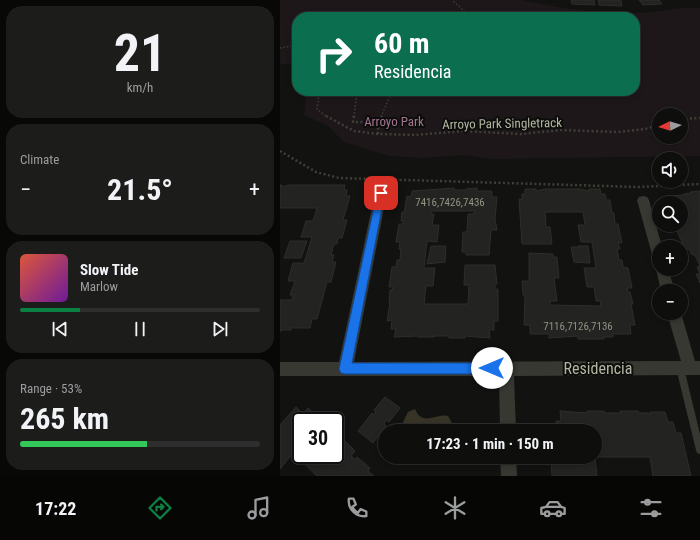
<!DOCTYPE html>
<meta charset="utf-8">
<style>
:root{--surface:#0e0e0d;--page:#1c1c1b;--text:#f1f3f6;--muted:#9b9c9d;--line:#2e2e2e;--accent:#0b8043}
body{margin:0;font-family:"Roboto Condensed",sans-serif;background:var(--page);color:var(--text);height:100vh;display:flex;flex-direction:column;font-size:15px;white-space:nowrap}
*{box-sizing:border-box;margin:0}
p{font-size:13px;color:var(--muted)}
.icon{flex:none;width:22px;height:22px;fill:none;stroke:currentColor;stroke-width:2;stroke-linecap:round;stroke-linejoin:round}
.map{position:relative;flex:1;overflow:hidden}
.drawer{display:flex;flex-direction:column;gap:6px;padding:6px;background:#080807;width:280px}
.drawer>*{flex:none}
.banner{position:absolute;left:12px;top:12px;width:348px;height:84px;border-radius:16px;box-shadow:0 2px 6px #0003,0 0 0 1px var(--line);background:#0b6e4f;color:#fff;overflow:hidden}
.needle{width:26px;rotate:265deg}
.buttons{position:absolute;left:372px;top:108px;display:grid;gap:8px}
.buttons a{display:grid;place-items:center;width:36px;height:36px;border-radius:50%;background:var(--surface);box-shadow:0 2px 6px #0003,0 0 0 1px var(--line);font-size:20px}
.speed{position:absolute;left:12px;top:412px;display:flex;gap:8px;font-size:20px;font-weight:700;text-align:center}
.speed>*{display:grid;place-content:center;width:52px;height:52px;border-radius:50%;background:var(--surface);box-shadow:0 2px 6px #0003,0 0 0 1px var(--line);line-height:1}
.speed .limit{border:2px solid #111;border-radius:6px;background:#fff;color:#111}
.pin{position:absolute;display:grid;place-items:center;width:34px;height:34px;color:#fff;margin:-17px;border-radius:8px;box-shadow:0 2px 6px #0006}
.me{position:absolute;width:44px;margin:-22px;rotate:270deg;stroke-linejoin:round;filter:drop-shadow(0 0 3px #0008)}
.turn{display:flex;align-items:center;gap:14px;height:84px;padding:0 16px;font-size:18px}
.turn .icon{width:52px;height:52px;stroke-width:2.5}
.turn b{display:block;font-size:28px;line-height:34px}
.big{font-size:30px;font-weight:700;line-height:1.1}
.drawer .tile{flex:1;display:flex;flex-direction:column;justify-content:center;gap:6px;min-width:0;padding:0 14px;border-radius:16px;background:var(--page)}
.drawer .dial{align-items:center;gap:0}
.dial b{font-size:52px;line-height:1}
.song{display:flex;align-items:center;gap:12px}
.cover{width:48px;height:48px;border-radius:6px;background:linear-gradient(135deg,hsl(10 70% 55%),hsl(280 70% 35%))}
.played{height:4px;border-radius:2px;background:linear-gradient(90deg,var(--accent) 25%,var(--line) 25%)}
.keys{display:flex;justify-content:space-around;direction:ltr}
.heat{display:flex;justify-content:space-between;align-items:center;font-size:22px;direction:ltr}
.charge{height:6px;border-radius:3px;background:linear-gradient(90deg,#34c759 53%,var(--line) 0)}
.trip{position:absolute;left:98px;top:424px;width:224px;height:40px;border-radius:20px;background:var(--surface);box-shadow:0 2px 6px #0003,0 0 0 1px var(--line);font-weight:700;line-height:40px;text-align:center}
.menu{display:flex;height:64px;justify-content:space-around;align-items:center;background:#060605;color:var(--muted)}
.menu .icon{width:28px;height:28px}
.menu .current{color:var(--accent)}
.menu b{font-size:18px;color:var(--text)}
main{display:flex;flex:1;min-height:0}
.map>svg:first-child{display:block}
</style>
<main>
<section class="drawer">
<div class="tile dial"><b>21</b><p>km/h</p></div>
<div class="tile"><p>Climate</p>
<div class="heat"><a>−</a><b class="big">21.5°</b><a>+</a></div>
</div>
<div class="tile">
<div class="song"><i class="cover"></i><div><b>Slow Tide</b><p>Marlow</p></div></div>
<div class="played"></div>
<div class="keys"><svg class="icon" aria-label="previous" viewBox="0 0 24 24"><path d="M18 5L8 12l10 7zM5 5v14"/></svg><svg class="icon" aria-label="pause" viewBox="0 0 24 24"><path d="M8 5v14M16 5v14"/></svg><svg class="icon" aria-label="next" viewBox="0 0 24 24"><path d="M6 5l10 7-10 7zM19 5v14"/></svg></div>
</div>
<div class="tile"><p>Range · 53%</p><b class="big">265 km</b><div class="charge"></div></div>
</section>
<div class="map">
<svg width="420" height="476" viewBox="0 0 420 476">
<rect width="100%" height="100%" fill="#121211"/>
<path fill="#1d171a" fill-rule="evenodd" d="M 0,0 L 242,0 C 279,8 318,14 355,13 C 377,13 398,6 420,8 L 420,156 L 212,159 L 183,155 L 141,158 L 109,156 L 64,142 L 48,126 L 24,115 L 27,91 L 355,91 L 355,17 L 17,17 L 17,62 L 0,65 ZM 379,115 L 401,115 L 401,137 L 379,137 Z"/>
<path fill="#373326" d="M 135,409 C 142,427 156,413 168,416 L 173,425 L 173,431 L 118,431 L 118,429 L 121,426 L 128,412 Z"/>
<g fill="#232421" stroke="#2d2f2a">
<polygon points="291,0 314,0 315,5 292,4"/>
<polygon points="318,0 341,0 342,6 319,5"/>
<polygon points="359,0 379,0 382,4 363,5"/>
<polygon points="0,185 2,185 1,187 10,185 65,185 64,190 67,190 66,196 70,196 63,220 67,220 62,238 58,238 57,244 54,244 51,255 54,255 52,262 56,262 51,282 47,282 37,319 32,319 30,328 11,328 11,330 1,330 0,332 0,300 12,300 13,295 10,295 15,281 8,281 13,263 24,263 32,237 21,237 26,221 33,221 37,208 0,208"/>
<polygon points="174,188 174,190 186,190 186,189 197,188 197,191 212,191 212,197 217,197 215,219 217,230 211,230 209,255 186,255 186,252 182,252 183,232 187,232 188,214 194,214 194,211 151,211 151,214 154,214 152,225 159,225 157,242 147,241 144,268 155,268 153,286 146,286 144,304 188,304 189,285 184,285 185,265 215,265 217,284 215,284 215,289 218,289 218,321 214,321 214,330 209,330 210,338 185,336 185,338 169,338 169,336 155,336 154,337 138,337 138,336 114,337 116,329 111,329 112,320 107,321 110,303 109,303 110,290 112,290 113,287 109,287 112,267 116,267 117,260 120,260 121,249 119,249 120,242 116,242 119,224 123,224 123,221 121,221 122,212 124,212 127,196 131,197 132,191"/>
<polygon points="245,189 256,189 256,191 265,189 300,189 309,191 309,189 320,189 321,194 325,194 326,200 330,200 332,213 334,213 335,224 338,224 342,243 338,242 340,249 337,249 339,260 342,260 343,267 348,268 352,288 347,288 348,292 350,292 353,304 351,304 355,325 350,325 351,334 333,334 333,337 324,337 324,339 298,339 298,336 269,338 269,334 250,334 250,325 244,325 245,295 243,295 242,281 249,281 249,253 273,254 273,257 277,257 279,278 274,278 277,301 270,301 270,305 321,306 320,301 316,301 314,287 307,287 304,268 316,268 312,242 301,242 298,225 305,225 303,212 265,212 266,227 270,227 272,244 242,244 239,199 242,200 242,194 245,194"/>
<polygon points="420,191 420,283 416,274 420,274 417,267 420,266 415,255 412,255 409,249 405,249 397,231 401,231 396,225 401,225 401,203 388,203 393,202 390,196 404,195 404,194 411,193 410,192"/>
<polygon points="10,241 27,241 21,258 4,258"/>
<polygon points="151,246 166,246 165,262 147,264"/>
<polygon points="298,246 308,246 310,263 294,262 291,247 299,247"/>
<polygon points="105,397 120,408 109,422 106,420 104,424 106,426 93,443 78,431 92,413 93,415 96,412 94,410"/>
<polygon points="16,407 23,414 28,408 43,421 21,421 21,455 55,455 56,432 75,451 71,456 76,460 77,457 90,468 88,471 94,476 37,476 13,453 0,469 0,425"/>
<polygon points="280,411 307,413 307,411 324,411 325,413 341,413 340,411 358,411 359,413 368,413 370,415 370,412 385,412 388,422 393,422 396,433 401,433 411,476 373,476 370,457 315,457 317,476 272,476 271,458 273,458 273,457 315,457 315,431 276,431 276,421 281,421"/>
</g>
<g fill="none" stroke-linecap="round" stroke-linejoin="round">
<g stroke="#3e3f37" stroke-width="1.5" stroke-dasharray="1.5 2" stroke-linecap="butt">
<polyline points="162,17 182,15 185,12 172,0"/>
<polyline points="0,48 17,45"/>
<polyline points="39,94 37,109 47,117"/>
<polyline points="74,117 77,91"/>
<polyline points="101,117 112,91"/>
</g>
<g stroke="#3e3f37" stroke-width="2.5" stroke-dasharray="2 2.5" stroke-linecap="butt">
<polyline points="46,116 74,131 98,134 135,135 183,131 241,134 281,130 338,132 365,129 379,125"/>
<polyline points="74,116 73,122 100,122"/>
<polyline points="401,119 420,118"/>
<polyline points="98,134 98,125 102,116"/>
<polyline points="0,151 36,172 59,178 358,187 420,184"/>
</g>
<polygon fill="#373831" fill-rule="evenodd" points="400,364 403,365 404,368 420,434 420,454 417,453 416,450 396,368 397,365"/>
<g fill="#373831" fill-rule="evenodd">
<polygon points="101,189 105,190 107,193 74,362 401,361 387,313 401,313 415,361 420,361 420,375 234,376 236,431 220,431 219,376 0,376 0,362 59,362 95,193 97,190"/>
<polygon points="363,196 367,197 369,200 382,247 379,247 379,263 375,262 373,258 357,200 359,197"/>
<polygon points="378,265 379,265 379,269 388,269 395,291 381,291 376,269"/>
<polygon points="220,457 236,457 237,476 221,476"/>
</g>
</g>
<polygon fill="#1a73e8" stroke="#114b97" points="101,190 105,193 72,363 212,363 216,365 217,368 216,372 212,374 65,374 61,373 59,369 97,193"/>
<g text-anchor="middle" stroke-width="4" stroke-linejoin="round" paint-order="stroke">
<g font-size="11" fill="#909181">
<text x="170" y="206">7416,7426,7436</text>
<text x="298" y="330">7116,7126,7136</text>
</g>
<g font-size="13" fill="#a27590" stroke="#0d0d0c">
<text x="114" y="126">Arroyo Park</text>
</g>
<g font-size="13" fill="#b4b5a1" stroke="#0d0d0c">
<text transform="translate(222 123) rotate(-1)" y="5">Arroyo Park Singletrack</text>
</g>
<g font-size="16" fill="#b4b5a1" stroke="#0d0d0c">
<text x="318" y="374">Residencia</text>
</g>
</g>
</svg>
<div class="buttons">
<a><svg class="needle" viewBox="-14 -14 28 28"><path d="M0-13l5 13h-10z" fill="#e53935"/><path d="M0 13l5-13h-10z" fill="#9b9c9d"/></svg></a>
<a><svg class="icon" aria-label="sound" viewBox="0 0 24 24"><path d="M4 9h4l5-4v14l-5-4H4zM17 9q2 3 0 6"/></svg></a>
<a><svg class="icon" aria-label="search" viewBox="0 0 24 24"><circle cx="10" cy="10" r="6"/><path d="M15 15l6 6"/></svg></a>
<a>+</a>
<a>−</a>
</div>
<div class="speed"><div class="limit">30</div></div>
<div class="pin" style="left:101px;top:193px;background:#d93025"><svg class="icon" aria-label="arrive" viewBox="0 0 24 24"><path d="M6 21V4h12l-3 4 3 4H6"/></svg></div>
<svg class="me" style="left:212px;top:368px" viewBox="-20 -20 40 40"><circle r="19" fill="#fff"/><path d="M0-13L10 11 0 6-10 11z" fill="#1a73e8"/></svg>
<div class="trip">17:23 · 1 min · 150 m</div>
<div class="banner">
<div class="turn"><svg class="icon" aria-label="right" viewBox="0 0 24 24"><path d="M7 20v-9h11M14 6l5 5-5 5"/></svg><div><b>60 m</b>Residencia</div></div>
</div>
</div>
</main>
<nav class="menu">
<b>17:22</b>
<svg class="icon current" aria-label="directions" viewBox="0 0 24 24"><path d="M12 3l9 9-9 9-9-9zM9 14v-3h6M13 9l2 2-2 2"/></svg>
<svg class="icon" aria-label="music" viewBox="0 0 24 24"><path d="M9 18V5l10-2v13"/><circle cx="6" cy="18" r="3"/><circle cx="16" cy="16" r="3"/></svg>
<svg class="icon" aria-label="phone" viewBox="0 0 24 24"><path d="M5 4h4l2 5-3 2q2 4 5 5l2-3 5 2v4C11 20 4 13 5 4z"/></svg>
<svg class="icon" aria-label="climate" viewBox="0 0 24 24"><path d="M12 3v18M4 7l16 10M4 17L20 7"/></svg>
<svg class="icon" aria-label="car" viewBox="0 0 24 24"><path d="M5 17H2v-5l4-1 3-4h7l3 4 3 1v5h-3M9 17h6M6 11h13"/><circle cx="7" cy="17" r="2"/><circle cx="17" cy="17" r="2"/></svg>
<svg class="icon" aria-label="filters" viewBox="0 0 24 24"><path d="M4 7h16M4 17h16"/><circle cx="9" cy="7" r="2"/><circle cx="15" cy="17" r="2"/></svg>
</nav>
